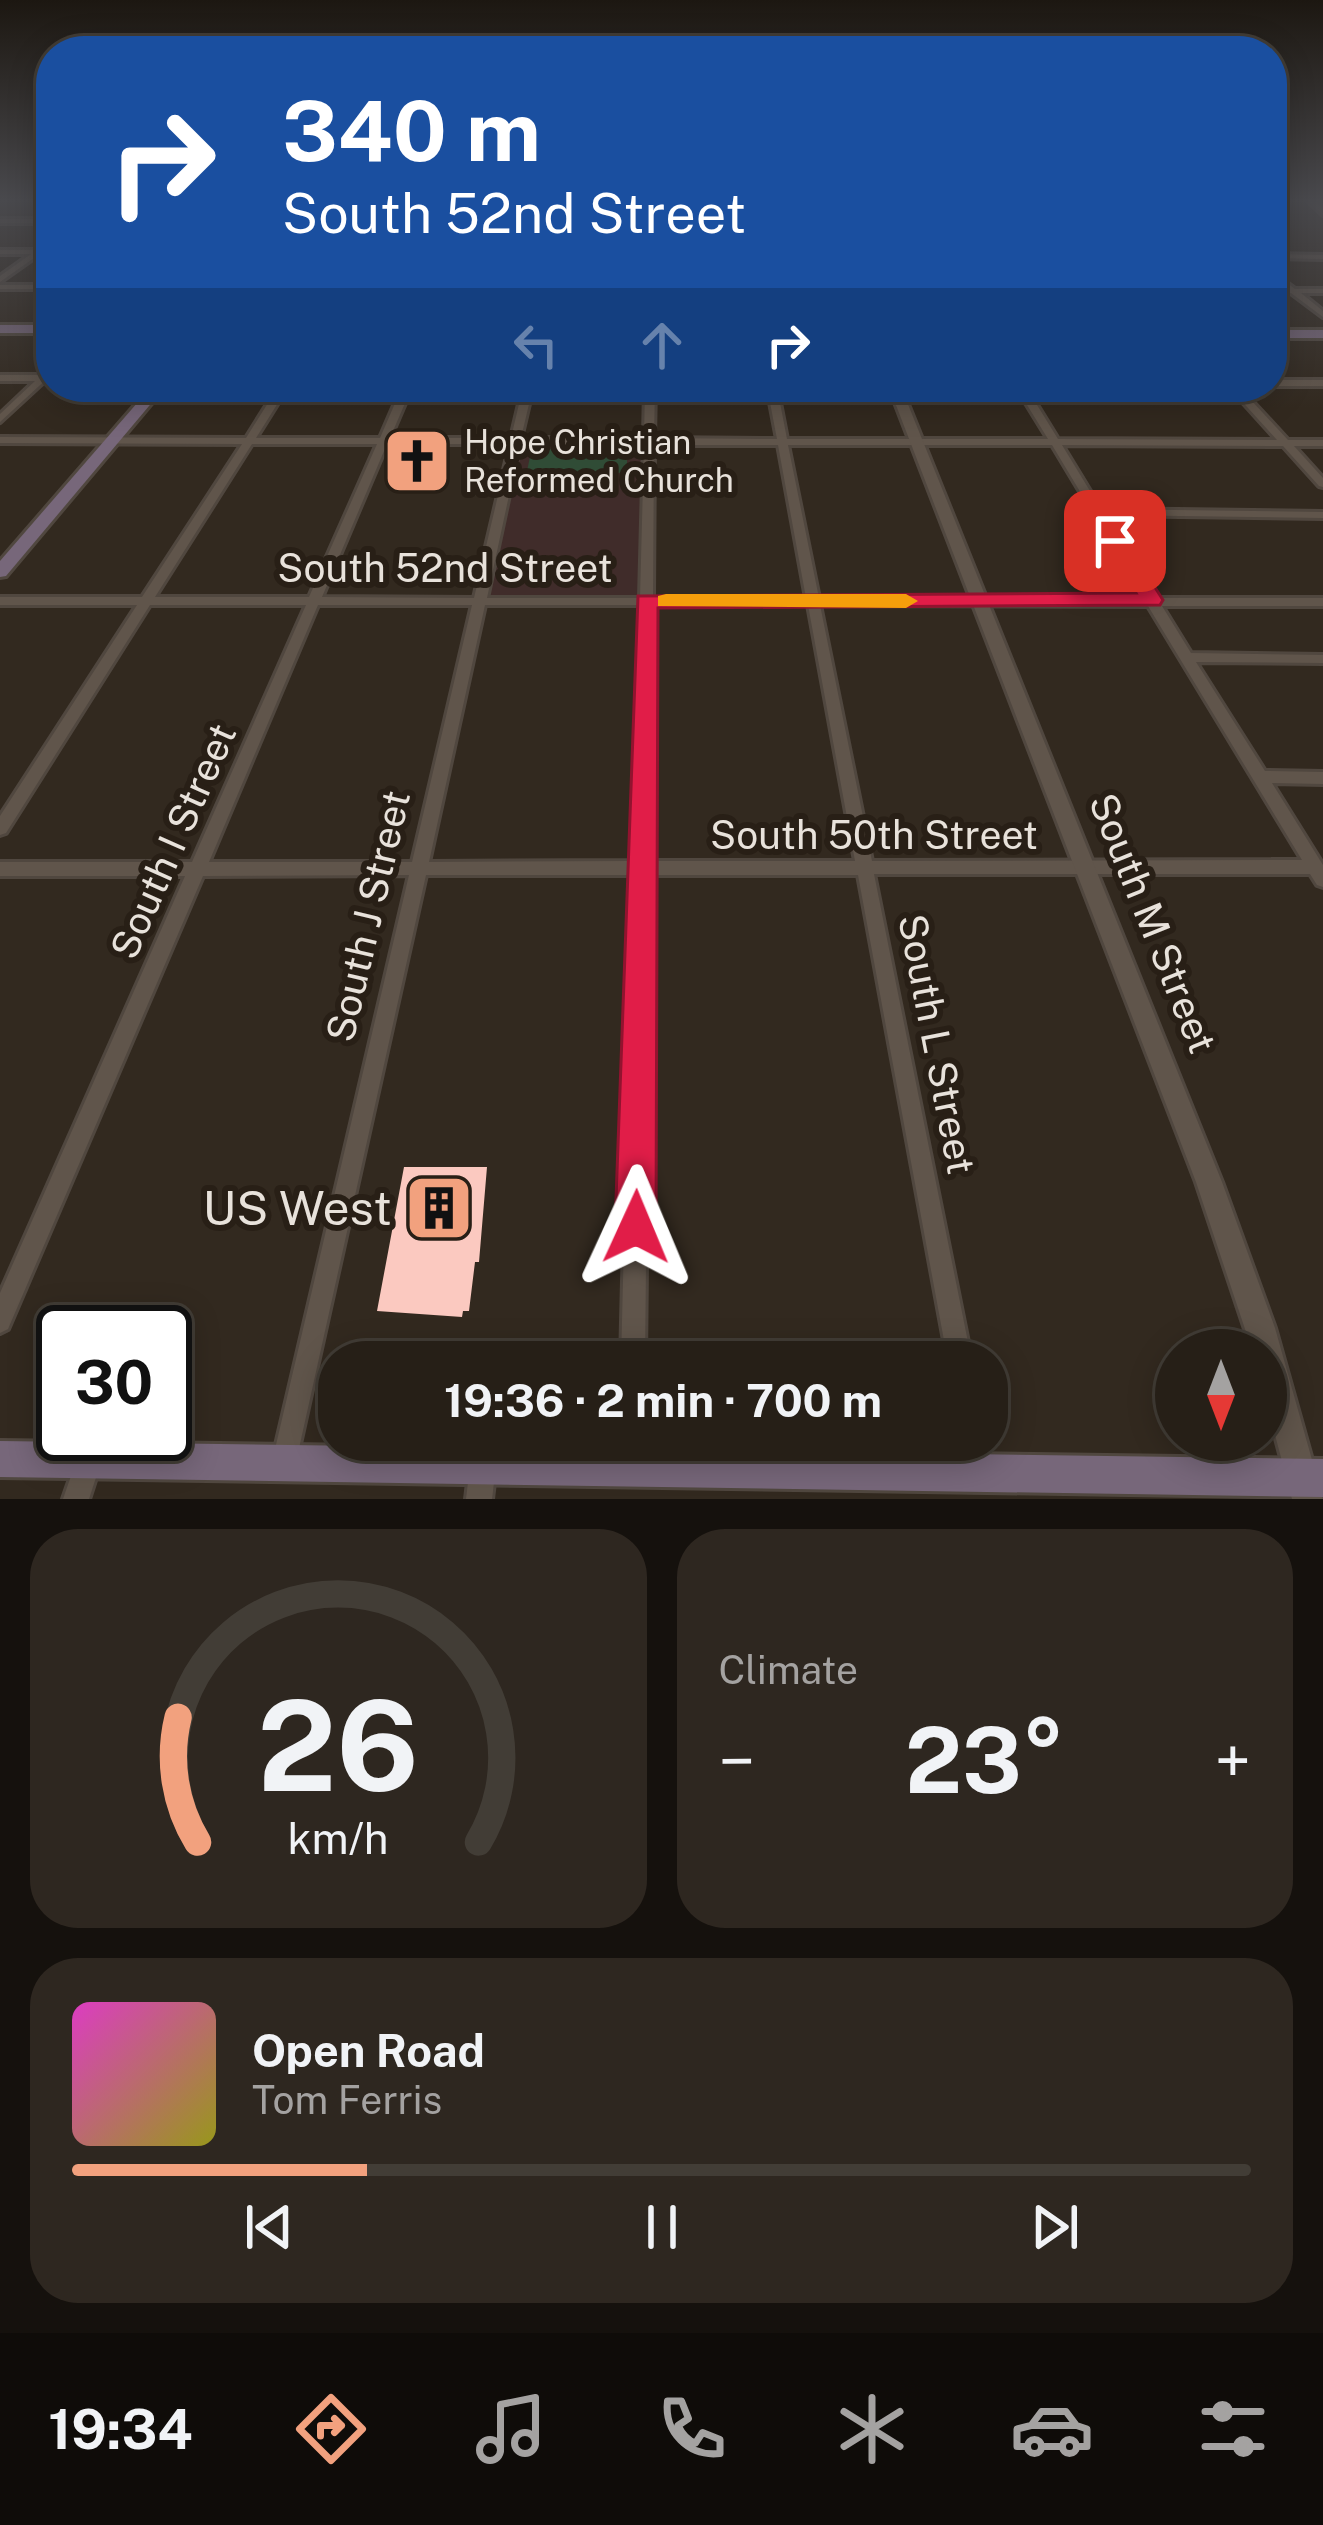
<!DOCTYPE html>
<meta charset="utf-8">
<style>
:root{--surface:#261f17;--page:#2e2720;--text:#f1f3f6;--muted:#a4a2a1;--line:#423d36;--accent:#f2a17e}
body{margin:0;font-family:"Public Sans",sans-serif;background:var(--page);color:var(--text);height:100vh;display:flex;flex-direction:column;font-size:45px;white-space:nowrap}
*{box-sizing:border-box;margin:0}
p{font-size:39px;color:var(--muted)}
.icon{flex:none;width:66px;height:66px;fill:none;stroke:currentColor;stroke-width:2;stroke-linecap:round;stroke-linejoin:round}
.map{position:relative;height:1499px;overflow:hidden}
.drawer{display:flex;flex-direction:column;gap:30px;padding:30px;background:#15110d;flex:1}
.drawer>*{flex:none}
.top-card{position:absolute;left:36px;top:36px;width:1251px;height:366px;border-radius:48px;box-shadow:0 6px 30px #0003,0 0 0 3px var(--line);background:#1a4fa0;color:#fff;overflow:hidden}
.needle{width:78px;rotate:180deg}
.fabs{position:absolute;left:1155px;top:1329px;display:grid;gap:24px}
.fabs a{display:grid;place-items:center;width:132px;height:132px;border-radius:50%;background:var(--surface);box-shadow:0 6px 30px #0003,0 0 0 3px var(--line);font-size:60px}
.speed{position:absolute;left:36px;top:1305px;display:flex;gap:24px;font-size:60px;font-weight:700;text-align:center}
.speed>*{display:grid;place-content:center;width:156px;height:156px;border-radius:50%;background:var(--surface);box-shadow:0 6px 30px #0003,0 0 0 3px var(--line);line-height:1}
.speed .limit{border:6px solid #111;border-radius:18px;background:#fff;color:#111}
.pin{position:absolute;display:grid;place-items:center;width:102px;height:102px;color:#fff;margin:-51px;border-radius:24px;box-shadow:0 6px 18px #0006}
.me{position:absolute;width:132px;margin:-66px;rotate:1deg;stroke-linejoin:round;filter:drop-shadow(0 0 9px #0008)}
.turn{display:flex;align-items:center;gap:42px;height:252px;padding:0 48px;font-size:54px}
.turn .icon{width:156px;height:156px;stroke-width:2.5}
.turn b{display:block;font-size:84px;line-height:102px}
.lanes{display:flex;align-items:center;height:114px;padding:0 48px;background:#0003;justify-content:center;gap:60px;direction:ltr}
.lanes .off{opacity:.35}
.big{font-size:90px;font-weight:700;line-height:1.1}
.drawer .tile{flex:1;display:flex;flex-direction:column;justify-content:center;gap:18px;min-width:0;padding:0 42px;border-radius:48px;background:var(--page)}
.drawer .dial{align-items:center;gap:0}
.dial svg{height:312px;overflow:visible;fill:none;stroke:var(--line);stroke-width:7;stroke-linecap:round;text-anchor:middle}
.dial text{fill:var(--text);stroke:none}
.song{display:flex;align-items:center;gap:36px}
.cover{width:144px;height:144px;border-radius:18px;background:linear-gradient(135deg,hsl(310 70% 55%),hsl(60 70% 35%))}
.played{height:12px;border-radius:6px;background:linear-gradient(90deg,var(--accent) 25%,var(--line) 25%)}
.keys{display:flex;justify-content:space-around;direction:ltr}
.heat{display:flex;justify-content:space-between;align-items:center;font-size:66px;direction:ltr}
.drawer .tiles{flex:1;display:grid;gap:30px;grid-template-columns:1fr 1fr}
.tile:last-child{grid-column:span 2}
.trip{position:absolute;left:318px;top:1341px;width:690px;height:120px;border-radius:48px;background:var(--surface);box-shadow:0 6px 30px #0003,0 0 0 3px var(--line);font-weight:700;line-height:120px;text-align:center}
.tab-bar{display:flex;height:192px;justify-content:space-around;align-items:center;background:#0f0c09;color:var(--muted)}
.tab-bar .icon{width:84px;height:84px}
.tab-bar .selected{color:var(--accent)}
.tab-bar b{font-size:54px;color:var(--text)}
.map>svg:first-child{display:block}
</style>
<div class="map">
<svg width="1323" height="1499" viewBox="0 0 1323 1499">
<rect width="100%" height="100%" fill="#32291f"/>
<polygon fill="#402c2a" points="517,440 649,440 646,601 481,601"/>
<polygon fill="#304c36" points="540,449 620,451 627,454 627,469 619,473 527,471 531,452"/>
<polygon fill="#fbc9c0" points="404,1167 487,1167 479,1262 475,1262 469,1311 463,1311 462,1317 377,1311"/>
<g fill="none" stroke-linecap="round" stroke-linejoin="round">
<defs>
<g id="minor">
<rect x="0" y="219" width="51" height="4"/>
<polygon points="51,241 51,246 0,282 0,276 31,254 0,254 0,250 37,250"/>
<polygon points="1272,254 1323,255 1323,259 1272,258"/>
<polygon points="1272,272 1295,289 1323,289 1323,293 1301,293 1323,311 1323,317 1291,293 1272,293 1272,289 1285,289 1272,278"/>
<rect x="0" y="285" width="51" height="4"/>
<polygon points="51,367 51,375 0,422 0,414 35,381 0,381 0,375 40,375"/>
<rect x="1272" y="380" width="51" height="6"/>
<path d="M 278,387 L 288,387 L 256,438 L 380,438 L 402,387 L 412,387 L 390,438 L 511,438 L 523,387 L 533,387 L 521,438 L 644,438 L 645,387 L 655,387 L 654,438 L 777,439 L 767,387 L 777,387 L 787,439 L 1048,439 L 1016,387 L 1026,387 L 1058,439 L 1277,440 L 1229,387 L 1239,387 L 1288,440 L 1323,440 L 1323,446 L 1294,446 L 1323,478 L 1323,487 L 1319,486 L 1283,446 L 1062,445 L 1101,509 L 1323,512 L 1323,518 L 1106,515 L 1157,598 L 1323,598 L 1323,606 L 1162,606 L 1191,653 L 1323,655 L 1323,663 L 1196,662 L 1265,771 L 1323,772 L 1323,784 L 1272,783 L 1323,865 L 1323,887 L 1317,885 L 1310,874 L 874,874 L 972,1362 L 948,1362 L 858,875 L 650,875 L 645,1362 L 621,1362 L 633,875 L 426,875 L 294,1471 L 285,1475 L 276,1471 L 272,1462 L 409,875 L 203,876 L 8,1329 L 0,1333 L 0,1293 L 185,876 L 0,876 L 0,862 L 192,862 L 306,605 L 150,605 L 6,833 L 0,835 L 0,816 L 137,605 L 0,605 L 0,597 L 142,597 L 242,444 L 0,443 L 0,437 L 246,438 ZM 252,444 L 377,444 L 309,597 L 155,597 ZM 387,444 L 510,444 L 474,598 L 322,597 ZM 520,444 L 644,445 L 640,598 L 487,598 ZM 654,445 L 778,445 L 806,598 L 653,598 ZM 788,445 L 1052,445 L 1144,598 L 819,598 ZM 318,605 L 472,605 L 412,862 L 209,862 ZM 485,605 L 640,605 L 633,861 L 429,862 ZM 653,605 L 808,605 L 855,861 L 650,861 ZM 820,605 L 1148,606 L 1302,860 L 872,861 Z"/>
<polygon points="987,1438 994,1471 990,1480 981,1484 972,1480 962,1440 987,1440"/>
<polygon points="619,1440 645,1440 645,1467 641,1476 632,1480 623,1476 619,1467"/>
<polygon points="88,1449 97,1453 101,1462 89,1499 63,1499 79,1453"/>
<polygon points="483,1453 492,1457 496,1466 492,1499 466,1499 470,1466 474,1457"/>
</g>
<g id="tertiary">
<polygon points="1305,198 1313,198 1323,208 1323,215"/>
<polygon points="889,387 901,387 1222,1182 1275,1328 1323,1499 1292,1499 1266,1401 1266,1350 1252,1350 1196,1182"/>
</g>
<g id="secondary">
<rect x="0" y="325" width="51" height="8"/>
<rect x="1272" y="330" width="51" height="8"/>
<polygon points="151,387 165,387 6,576 0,577 0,561"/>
<polygon points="0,1441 1323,1459 1323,1497 0,1477"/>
</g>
</defs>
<use href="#minor" stroke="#50473f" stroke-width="6"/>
<use href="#tertiary" stroke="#50473f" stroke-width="6"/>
<use href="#secondary" stroke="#50473f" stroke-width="6"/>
<use href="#minor" fill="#60554b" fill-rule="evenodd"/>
<use href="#tertiary" fill="#60554b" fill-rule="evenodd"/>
<use href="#secondary" fill="#77677a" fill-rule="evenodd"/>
</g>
<linearGradient id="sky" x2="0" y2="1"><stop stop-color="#1c1711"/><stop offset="0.49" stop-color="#49494d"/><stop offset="1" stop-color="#49494d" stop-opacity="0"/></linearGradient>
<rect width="1323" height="408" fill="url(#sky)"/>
<polygon fill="#e11d48" stroke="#92132f" stroke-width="3" points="1115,535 1123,537 1163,600 1160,605 658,608 656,1227 650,1242 636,1248 621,1242 615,1227 638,596 1136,593 1105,541"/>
<polygon fill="#f59e0b" points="666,594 906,594 918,601 906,608 658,606 658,596"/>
<defs>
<symbol id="church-square" viewBox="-11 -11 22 22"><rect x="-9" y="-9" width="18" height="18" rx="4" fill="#f2a17e" stroke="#281f16"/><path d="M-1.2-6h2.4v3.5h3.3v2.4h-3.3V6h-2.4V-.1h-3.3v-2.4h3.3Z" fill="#111"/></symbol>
<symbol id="building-square" viewBox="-11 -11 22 22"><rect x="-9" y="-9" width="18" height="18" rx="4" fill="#f2a17e" stroke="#281f16"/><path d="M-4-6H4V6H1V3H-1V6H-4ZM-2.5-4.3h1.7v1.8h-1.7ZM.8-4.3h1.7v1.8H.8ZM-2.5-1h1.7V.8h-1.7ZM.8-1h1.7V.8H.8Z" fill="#111"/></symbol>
</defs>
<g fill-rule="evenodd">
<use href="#church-square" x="379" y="423" width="76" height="76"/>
<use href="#building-square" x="401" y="1170" width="76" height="76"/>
</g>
<g text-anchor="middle" stroke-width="12" stroke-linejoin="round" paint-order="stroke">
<g font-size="33" fill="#e8e2db" stroke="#281f16" text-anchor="start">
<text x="464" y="454">Hope Christian<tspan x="464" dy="38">Reformed Church</tspan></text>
</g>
<g font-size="39" fill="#e8e2db" stroke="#281f16">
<text x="445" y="582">South 52nd Street</text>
<text x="874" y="849">South 50th Street</text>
<text transform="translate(173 841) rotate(-66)" y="14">South I Street</text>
<text transform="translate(368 916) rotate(-77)" y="14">South J Street</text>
<text transform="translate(1153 923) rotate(68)" y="14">South M Street</text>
<text transform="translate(937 1044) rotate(79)" y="14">South L Street</text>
</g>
<g font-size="48" fill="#e8e2db" stroke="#281f16" text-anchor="end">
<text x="392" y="1225">US West</text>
</g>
</g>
</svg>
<div class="fabs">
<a><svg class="needle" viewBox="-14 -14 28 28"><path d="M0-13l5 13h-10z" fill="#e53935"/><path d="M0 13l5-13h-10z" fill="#a4a2a1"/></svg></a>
</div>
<div class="speed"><div class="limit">30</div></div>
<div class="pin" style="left:1115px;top:541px;background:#d93025"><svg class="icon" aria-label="arrive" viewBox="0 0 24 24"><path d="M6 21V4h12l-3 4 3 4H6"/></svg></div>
<svg class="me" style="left:636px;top:1227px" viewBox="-20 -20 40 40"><path d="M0-17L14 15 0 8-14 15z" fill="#e11d48" stroke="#fff" stroke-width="4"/></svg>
<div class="trip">19:36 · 2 min · 700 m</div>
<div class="top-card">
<div class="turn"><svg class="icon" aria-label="right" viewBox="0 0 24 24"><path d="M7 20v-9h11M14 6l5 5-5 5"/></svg><div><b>340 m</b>South 52nd Street</div></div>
<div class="lanes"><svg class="icon off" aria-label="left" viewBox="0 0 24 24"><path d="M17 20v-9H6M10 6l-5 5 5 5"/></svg><svg class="icon off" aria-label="ahead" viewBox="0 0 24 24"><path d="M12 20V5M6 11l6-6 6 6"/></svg><svg class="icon" aria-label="right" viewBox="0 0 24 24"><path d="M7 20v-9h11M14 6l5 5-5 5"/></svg></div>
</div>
</div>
<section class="drawer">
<div class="tiles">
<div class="tile dial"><svg viewBox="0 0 100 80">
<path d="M14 69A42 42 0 1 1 86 69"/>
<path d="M14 69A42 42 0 0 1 9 37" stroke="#f2a17e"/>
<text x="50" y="56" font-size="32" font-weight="700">26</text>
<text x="50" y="72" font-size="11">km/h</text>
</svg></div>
<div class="tile"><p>Climate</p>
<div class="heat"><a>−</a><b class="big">23°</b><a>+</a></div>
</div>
<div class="tile">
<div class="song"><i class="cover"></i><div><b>Open Road</b><p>Tom Ferris</p></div></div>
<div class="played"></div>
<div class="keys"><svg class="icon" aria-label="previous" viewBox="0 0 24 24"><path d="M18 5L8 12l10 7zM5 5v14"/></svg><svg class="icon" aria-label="pause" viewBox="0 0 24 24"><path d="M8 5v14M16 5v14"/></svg><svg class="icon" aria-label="next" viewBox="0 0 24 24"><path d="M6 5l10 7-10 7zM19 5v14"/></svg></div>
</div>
</div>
</section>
<nav class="tab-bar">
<b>19:34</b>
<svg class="icon selected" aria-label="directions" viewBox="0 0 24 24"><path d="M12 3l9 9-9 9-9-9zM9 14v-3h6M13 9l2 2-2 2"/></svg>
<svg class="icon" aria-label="music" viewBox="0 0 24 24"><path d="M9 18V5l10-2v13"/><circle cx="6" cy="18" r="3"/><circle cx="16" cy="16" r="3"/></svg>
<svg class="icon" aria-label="phone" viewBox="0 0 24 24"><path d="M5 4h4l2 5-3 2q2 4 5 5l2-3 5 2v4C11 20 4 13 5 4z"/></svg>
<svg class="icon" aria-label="climate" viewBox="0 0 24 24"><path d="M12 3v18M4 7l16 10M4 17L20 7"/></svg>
<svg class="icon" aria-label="car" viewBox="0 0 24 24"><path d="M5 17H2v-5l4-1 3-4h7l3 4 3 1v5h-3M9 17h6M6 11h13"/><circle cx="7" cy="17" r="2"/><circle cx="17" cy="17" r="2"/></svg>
<svg class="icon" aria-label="filters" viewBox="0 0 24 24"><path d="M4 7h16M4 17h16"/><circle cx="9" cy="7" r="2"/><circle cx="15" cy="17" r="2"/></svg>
</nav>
